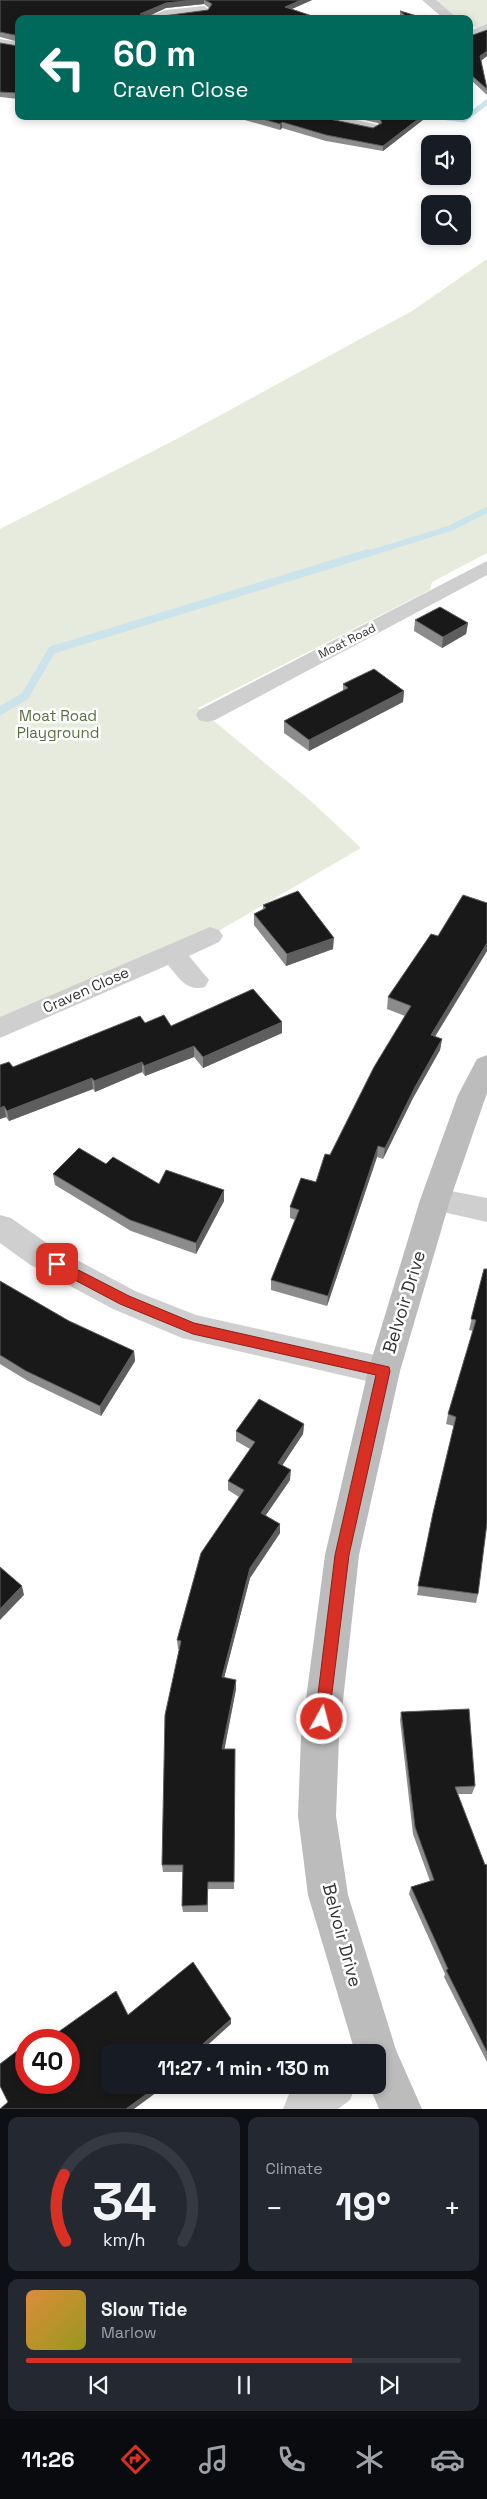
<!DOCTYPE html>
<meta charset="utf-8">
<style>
:root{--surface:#171b24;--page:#242831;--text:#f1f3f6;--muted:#9ea1a6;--line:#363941;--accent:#d93025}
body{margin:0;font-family:"Space Grotesk",sans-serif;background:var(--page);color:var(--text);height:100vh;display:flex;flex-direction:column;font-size:19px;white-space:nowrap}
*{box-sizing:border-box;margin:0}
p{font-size:16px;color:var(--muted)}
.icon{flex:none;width:28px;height:28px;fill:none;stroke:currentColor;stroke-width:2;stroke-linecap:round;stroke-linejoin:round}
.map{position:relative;height:2109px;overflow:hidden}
.panel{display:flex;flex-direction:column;gap:8px;padding:8px;background:#0d0f14;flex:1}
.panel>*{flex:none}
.top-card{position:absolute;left:15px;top:15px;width:458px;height:105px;border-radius:10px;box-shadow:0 2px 8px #0003;background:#00695c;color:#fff;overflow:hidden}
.buttons{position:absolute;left:421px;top:135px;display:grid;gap:10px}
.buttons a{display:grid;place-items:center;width:50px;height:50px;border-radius:10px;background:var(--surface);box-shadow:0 2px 8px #0003;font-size:25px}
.speed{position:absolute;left:15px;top:2029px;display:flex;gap:10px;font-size:25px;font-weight:700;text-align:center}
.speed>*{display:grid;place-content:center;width:65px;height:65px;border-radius:50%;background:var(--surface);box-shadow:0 2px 8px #0003;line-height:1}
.speed .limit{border:8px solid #d22;background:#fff;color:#111}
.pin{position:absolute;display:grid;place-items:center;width:42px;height:42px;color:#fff;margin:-21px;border-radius:10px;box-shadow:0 2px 8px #0006}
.me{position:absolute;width:55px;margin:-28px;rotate:7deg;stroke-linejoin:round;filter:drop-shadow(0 0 4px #0008)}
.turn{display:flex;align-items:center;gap:18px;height:105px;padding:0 15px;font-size:22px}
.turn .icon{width:65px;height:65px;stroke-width:2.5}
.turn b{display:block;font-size:35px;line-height:42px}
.big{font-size:38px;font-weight:800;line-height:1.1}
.panel .card{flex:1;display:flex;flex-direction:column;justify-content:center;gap:8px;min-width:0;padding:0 18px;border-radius:10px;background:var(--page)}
.panel .dial{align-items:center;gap:0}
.dial svg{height:130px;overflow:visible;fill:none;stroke:var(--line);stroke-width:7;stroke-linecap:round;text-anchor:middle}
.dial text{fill:var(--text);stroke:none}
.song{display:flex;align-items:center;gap:15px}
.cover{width:60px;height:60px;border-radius:8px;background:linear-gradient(135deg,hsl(30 70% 55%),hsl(60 70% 35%))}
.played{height:5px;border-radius:2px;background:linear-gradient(90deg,var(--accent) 75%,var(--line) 75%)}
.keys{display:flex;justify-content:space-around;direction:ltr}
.heat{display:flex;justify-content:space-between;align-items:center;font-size:28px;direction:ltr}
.panel .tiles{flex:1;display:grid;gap:8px;grid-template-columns:1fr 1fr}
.card:last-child{grid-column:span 2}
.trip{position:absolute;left:101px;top:2044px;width:285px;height:50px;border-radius:10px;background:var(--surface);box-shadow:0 2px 8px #0003;font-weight:800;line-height:50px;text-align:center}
.dock{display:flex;height:80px;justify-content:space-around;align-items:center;background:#090b0e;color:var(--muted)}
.dock .icon{width:35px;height:35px}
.dock .active{color:var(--accent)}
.dock b{font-size:22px;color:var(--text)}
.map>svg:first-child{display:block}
</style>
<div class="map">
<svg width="487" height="2109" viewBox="0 0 487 2109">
<rect width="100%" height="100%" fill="#fff"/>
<g fill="#e7ebde">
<polygon points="428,0 487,0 487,28 482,29 469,26 469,19 453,19"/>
<polygon points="487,259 487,553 432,582 430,590 198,708 311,801 361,848 210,936 0,1035 0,529 171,442 362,338 412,311"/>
</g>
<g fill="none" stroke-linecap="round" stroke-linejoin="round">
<g stroke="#cbe3eb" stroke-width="5">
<polyline points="434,116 464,120 469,116"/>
<polyline points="469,116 487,102"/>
</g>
<polyline stroke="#cbe3eb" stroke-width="6" points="364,555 451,528 487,510"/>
<polyline stroke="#cbe3eb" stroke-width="8" points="0,711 25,696 52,650 368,553"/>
<g fill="#cfcfcf" fill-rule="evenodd">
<polygon points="422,0 436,0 458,19 444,19"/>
<polygon points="204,6 210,10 208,13 163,19 142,19 166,10"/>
<polygon points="487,24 487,33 469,40 469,31"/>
<polygon points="0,39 19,42 19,50 0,47"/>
<polygon points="308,116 337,116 378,125 380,128 373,132 315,120"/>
<polygon points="487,561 487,575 215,720 207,722 199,720 196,715 199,710"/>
<path d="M 210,927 L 219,930 L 223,936 L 219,942 L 189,956 L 209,980 L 205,987 C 187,992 179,978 168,965 L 0,1038 L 0,1017 Z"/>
<polygon points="435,1188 487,1198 487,1222 425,1208 420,1200 425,1192"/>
<polygon points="0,1215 11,1218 51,1246 135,1291 196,1315 384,1357 395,1361 400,1371 395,1381 384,1385 182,1338 113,1309 29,1264 0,1243"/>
<polygon points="301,2085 356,2085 350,2100 338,2109 283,2109 289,2094"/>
</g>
<polygon fill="#bcbcbc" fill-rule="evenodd" points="487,1055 487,1093 450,1200 400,1371 359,1555 339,1737 336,1816 348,1895 396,2050 422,2109 379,2109 369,2085 378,2085 378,2052 355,2052 308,1895 298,1816 301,1737 325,1555 368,1371 420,1200 458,1095 477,1059"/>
</g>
<g fill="#8c8c8c" fill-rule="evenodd">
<path d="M 0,0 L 312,0 L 292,9 L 321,19 L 19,19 L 19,42 L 0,37 ZM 204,4 L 209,8 L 208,10 L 163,16 L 151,15 L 166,8 Z"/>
<polygon points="400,11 427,19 403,19 400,16"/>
<polygon points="487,30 487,56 481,61 487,87 487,95 470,79 469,80 469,33 470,36"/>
<polygon points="0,43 18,46 19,44 19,99 0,97"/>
<polygon points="231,116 315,116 373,128 379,124 378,123 347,116 428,116 383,151 326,141 282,128 280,130"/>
<polygon points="415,620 468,623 466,634 442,648 414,631"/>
<polygon points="343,684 404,691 403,702 309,751 284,733 284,721 343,691"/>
<polygon points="487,903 487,951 435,1037 442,1039 440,1050 413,1098 383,1159 377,1157 327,1306 271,1290 271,1280 295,1220 290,1218 290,1207 316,1182 405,1016 387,1009 388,997 438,936"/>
<polygon points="263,905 333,949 286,966 254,925 254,914 263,909"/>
<polygon points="145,1023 171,1026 282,1033 203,1068 194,1057 145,1076 142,1072 95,1092 93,1089 9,1121 6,1117 0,1119 0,1065 13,1067"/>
<polygon points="106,1164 159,1184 224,1201 196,1254 131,1231 55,1185 53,1174"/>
<polygon points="484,1269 478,1594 476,1603 417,1595 433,1513 454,1426 446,1424 448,1414 473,1331 469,1330"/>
<polygon points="0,1281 69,1321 134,1351 135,1361 101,1416 28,1381 0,1364"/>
<polygon points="304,1424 303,1434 282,1465 290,1480 266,1515 280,1533 250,1578 224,1678 236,1680 236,1689 224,1749 235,1749 234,1889 208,1889 208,1912 183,1912 182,1906 183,1872 163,1872 162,1865 180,1649 178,1649 177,1640 239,1497 228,1490 228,1481 250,1449 236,1441 236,1431"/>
<polygon points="401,1712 475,1786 472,1794 458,1794 485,1865 487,1864 487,2062 444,1977 445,1974 409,1894 411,1887 430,1881 413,1834 400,1720"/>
</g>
<g fill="#5e5e5e">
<polygon points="193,0 204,0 204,4 166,8 142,19 140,14 166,3"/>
<polygon points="301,0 312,0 285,12 285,7"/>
<polygon points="487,51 487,56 479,62 480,56"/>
<polygon points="422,116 428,116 383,151 383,146"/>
<polygon points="282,122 282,128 280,130 280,124"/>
<polygon points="468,623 466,634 442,648 443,637"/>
<polygon points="404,691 403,702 309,751 309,740"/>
<polygon points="334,938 333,949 286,966 287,954"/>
<polygon points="487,943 487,951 429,1046 431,1035"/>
<polygon points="282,1022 282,1033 203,1068 203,1057"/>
<polygon points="442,1039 440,1050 413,1098 383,1159 385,1148 415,1087"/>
<polygon points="194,1046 194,1057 145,1076 144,1066"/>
<polygon points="142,1062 142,1072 95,1092 94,1081"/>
<polygon points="92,1078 93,1089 9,1121 7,1111"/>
<polygon points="4,1106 6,1117 0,1119 0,1108"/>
<polygon points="378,1146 377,1157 327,1306 328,1296"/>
<polygon points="224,1190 224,1201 196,1254 196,1243"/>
<polygon points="134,1351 135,1361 101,1416 100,1406"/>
<polygon points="304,1424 303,1434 278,1472 278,1463"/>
<polygon points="291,1470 290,1480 261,1522 261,1513"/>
<polygon points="280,1524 280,1533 250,1578 222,1686 222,1677 250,1568"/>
<polygon points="22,1586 24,1595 0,1620 0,1609"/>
<polygon points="236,1680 236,1689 223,1757 222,1749"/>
<polygon points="231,2019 231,2024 200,2052 194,2052"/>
<polygon points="158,2085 164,2085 153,2095 134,2109 126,2109"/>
</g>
<g fill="#191919" stroke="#5e5e5e">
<polygon points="0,0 193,0 166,3 140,14 163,16 208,10 212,4 205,0 301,0 285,7 321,19 19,19 19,36 0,32"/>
<polygon points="400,11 427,19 409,19"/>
<polygon points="487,30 487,51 480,56 487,89 470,74 469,75 469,33 470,36"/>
<polygon points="0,43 18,46 19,44 19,93 0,92"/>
<polygon points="252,116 315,116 373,128 382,123 379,117 373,116 422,116 383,146 326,135 282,122 280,124"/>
<polygon points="440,607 468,623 443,637 415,620"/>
<polygon points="374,669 404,691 309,740 284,721 348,688 343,684"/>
<polygon points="298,891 334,938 287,954 254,914 266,908 263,905"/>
<polygon points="463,895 487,903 487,943 431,1035 442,1039 415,1087 385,1148 378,1146 328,1296 271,1280 299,1210 290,1207 301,1178 316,1182 325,1154 330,1155 374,1067 411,1006 388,997 431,934 438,936"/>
<polygon points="253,989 282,1022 203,1057 194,1046 144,1066 142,1062 94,1081 92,1078 7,1111 4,1106 0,1108 0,1065 9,1062 13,1067 140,1016 145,1023 164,1015 171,1026"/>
<polygon points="79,1148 106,1164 113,1157 159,1184 166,1170 224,1190 196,1243 130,1220 53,1174"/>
<polygon points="484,1269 487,1269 487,1523 478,1594 418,1586 433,1513 456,1417 448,1414 476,1320 471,1319"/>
<polygon points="0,1281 69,1321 134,1351 100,1406 26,1371 0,1355"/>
<polygon points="259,1399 304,1424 278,1463 291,1470 261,1513 280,1524 250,1568 222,1677 236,1680 222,1749 235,1749 234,1882 208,1882 207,1905 182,1906 183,1865 162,1865 165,1715 181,1641 177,1640 201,1553 244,1490 228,1481 255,1442 236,1431"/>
<polygon points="0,1567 22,1586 0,1609"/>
<polygon points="469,1709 475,1786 455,1787 485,1865 487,1864 487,2052 446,1970 448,1969 411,1887 434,1880 415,1827 401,1712"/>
<polygon points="193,1962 231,2019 194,2052 110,2052 110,2085 158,2085 152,2090 126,2109 0,2109 8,2102 0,2086 0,2064 26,2044 26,2082 69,2082 69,2040 47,2040 116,1991 128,2015"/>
<polygon points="42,2032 46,2040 31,2040"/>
</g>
<polygon fill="#d93025" stroke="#8d1f18" points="57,1259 129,1296 194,1323 389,1367 390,1371 349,1555 328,1725 322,1727 317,1725 315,1719 335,1555 376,1375 193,1334 120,1304 52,1268 51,1264"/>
<g text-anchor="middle" stroke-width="5" stroke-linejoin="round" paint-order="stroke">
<g font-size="12" fill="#323232" stroke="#fff">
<text transform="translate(347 641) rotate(-27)" y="4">Moat Road</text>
</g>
<g font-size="15" fill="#5a6e3f" stroke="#fff">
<text x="58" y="721">Moat Road<tspan x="58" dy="17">Playground</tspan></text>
</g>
<g font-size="15" fill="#323232" stroke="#fff">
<text transform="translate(86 990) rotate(-24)" y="5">Craven Close</text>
</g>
<g font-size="18" fill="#323232" stroke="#fff">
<text transform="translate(404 1302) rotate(-73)" y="6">Belvoir Drive</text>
<text transform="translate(342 1935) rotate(75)" y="6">Belvoir Drive</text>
</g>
</g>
</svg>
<div class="buttons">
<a><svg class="icon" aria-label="sound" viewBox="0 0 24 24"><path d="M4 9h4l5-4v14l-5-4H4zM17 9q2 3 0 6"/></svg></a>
<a><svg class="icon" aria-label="search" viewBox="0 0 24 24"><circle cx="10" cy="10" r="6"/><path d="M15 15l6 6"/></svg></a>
</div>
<div class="speed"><div class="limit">40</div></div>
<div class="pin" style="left:57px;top:1264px;background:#d93025"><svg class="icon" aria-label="arrive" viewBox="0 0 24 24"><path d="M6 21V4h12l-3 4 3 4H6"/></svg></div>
<svg class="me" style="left:322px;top:1719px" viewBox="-20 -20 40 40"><circle r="17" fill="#d93025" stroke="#fff" stroke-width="3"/><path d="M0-11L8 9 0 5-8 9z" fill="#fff"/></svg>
<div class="trip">11:27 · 1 min · 130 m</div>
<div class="top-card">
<div class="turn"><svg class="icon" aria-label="left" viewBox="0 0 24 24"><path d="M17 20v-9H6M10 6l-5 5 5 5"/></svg><div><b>60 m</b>Craven Close</div></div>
</div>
</div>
<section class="panel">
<div class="tiles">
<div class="card dial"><svg viewBox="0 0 100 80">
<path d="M14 69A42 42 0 1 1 86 69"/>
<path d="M14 69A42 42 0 0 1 13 28" stroke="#d93025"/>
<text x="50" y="56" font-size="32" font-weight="700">34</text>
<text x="50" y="72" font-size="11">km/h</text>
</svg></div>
<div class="card"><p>Climate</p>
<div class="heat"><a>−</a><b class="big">19°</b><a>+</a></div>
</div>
<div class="card">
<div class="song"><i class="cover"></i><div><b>Slow Tide</b><p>Marlow</p></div></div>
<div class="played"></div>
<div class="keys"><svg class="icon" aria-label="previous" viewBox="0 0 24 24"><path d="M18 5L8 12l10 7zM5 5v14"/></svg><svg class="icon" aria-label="pause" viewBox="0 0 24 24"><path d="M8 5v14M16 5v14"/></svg><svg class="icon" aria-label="next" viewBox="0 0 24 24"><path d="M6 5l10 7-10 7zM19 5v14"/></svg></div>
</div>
</div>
</section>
<nav class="dock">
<b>11:26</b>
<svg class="icon active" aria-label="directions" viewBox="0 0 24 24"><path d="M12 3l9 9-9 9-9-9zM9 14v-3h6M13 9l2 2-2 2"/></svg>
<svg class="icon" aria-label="music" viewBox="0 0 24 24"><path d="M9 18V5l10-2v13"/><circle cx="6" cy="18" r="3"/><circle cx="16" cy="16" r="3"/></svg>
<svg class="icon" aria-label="phone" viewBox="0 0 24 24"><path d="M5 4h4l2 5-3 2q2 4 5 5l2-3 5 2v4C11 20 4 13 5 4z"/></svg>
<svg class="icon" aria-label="climate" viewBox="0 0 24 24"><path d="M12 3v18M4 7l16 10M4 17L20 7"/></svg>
<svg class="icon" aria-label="car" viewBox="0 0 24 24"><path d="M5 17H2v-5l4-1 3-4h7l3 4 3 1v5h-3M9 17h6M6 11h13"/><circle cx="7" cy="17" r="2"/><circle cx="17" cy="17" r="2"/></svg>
</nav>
